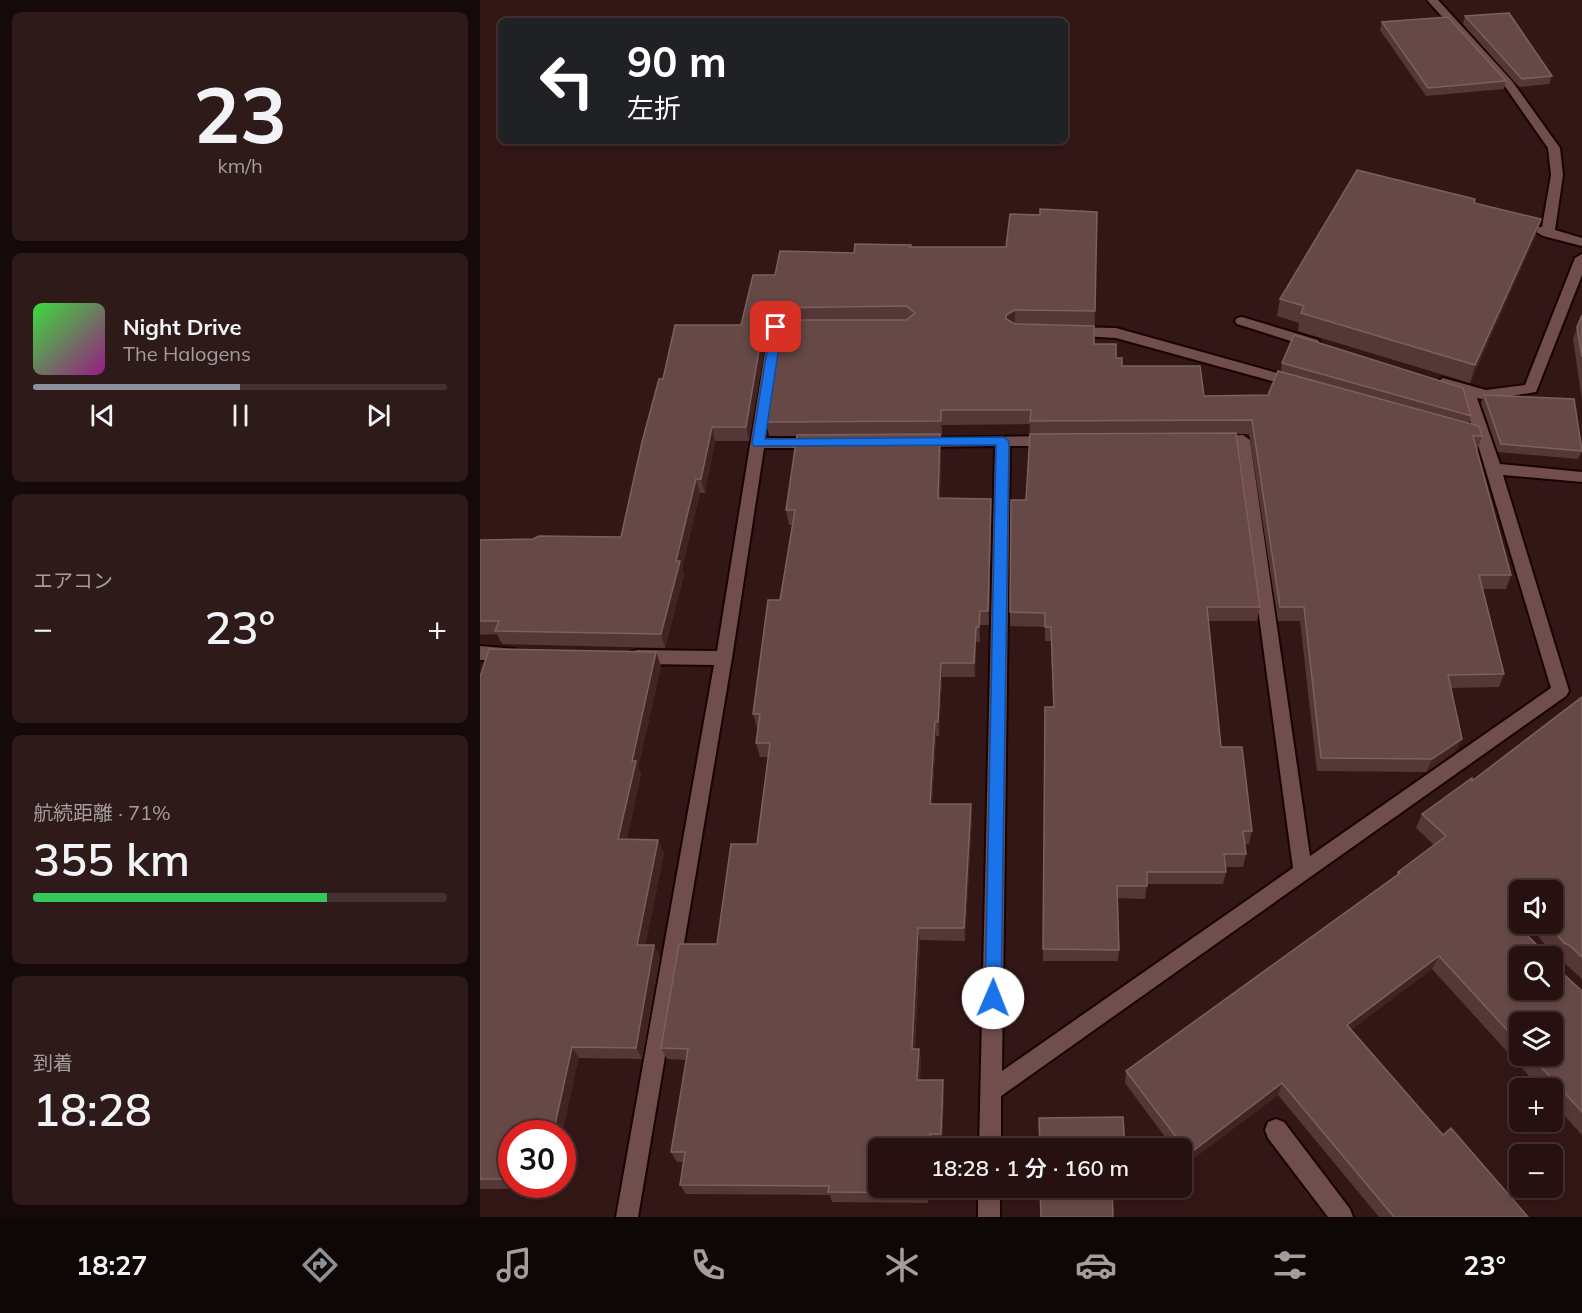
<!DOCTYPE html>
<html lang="ja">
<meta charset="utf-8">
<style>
:root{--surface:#261110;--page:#2e1a19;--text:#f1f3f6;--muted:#a49d9f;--line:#423130;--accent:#8c9099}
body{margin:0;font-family:Mulish,"Noto Sans JP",sans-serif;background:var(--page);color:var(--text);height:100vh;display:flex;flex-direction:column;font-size:22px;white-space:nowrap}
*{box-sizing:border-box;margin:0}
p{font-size:20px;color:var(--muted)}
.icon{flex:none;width:33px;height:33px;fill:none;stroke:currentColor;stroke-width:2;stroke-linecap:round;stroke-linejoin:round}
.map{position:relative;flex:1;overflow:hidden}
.panel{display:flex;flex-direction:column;gap:12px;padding:12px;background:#150909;width:480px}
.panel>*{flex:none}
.guide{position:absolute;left:18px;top:18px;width:570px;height:126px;border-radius:9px;box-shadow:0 3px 9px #0003,0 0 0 2px var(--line);background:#202124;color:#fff;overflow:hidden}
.tools{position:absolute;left:1029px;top:880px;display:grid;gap:12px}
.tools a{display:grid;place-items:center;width:54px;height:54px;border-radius:9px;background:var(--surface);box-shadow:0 3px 9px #0003,0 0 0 2px var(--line);font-size:30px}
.speed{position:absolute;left:18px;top:1120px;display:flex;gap:12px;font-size:30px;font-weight:700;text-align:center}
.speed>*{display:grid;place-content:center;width:78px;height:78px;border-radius:50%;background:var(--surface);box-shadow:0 3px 9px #0003,0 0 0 2px var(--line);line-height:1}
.speed .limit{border:9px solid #d22;background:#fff;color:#111}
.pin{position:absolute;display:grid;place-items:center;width:51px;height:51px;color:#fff;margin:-26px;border-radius:12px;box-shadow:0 3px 9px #0006}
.me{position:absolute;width:66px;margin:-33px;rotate:1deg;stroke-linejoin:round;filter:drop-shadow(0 0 4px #0008)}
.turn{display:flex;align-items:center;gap:21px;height:126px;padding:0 30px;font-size:27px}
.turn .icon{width:78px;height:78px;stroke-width:2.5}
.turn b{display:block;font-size:42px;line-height:51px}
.big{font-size:45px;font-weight:600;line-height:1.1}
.panel .widget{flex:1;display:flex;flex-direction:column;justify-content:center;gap:9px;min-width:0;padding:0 21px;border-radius:9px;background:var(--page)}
.panel .dial{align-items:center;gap:0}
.dial b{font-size:78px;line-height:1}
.song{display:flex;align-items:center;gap:18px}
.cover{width:72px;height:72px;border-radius:9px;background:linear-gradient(135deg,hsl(120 70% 55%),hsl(310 70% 35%))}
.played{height:6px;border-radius:3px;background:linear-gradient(90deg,var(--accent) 50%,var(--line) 50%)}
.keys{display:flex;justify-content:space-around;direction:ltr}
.heat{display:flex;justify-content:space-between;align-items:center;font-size:33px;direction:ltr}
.charge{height:9px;border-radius:4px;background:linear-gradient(90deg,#34c759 71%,var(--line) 0)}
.trip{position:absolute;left:388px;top:1138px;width:324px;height:60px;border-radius:9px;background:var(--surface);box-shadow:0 3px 9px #0003,0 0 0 2px var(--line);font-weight:600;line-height:60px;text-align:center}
.tabs{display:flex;height:96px;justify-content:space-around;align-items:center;background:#0f0706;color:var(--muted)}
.tabs .icon{width:42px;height:42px}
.tabs .on{color:var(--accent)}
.tabs b{font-size:27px;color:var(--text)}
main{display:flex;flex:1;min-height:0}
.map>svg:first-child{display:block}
</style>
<main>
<section class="panel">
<div class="widget dial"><b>23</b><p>km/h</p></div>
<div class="widget">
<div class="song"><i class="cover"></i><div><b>Night Drive</b><p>The Halogens</p></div></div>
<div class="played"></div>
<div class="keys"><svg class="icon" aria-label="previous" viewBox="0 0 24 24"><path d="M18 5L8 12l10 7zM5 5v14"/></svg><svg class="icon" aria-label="pause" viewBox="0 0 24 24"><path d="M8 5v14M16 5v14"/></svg><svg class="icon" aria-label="next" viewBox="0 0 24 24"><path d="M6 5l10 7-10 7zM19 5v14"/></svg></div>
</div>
<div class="widget"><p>エアコン</p>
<div class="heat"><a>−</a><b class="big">23°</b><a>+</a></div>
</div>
<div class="widget"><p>航続距離 · 71%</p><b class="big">355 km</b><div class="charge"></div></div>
<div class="widget"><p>到着</p><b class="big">18:28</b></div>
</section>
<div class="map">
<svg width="1102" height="1217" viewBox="0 0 1102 1217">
<rect width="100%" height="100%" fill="#331716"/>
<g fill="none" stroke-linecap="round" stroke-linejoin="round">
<defs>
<g id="minor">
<polygon points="947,0 958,0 1032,81 1080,148 1083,175 1075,230 1102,238 1102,246 1063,236 1053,230 1054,227 1062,227 1071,175 1068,148 1024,85"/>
<polygon points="1102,254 1102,275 1056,392 1006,400 997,398 1020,464 1102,472 1102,482 1023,475 1089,691 1086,696 521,1096 521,1149 499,1149 515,446 438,447 433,446 431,442 433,438 570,436 577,441 570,446 530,446 522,1071 813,868 756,445 731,444 729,440 731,436 763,435 770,440 830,856 1071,688 996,438 975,433 973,429 980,424 992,427 981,393 958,386 956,383 963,378 1006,390 1045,385 1095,258"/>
<polygon points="762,317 838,340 840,343 833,348 757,324 755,321 757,318"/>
<polygon points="296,322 322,322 329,327 322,332 302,332 286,438 338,438 345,443 338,448 284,448 252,658 158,1217 136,1217 234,665 157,664 151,662 149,657 151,652 157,650 237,651 289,327"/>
<polygon points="591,327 636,328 822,380 824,383 817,388 636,338 586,335 584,332"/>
<polygon points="0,646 35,649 37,654 35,659 29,661 0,660"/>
<polygon points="796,1119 804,1122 870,1209 873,1217 848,1217 788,1138 785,1130 788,1122"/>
<rect x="498" y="1188" width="22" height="29"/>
</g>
</defs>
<use href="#minor" stroke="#190303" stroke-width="4"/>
<use href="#minor" fill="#6f4e4c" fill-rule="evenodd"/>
</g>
<g fill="#553836" fill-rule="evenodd">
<polygon points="985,16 1072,76 1069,84 1039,87 983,24"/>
<polygon points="902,22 1026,81 1024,89 946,96 900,30"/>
<polygon points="994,203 1061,219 1055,237 990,383 818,331 819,323 797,316 800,299"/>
<polygon points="431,247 615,311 614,344 636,358 642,366 724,396 788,395 801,371 802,363 991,416 989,423 1002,436 997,450 1031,575 1026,589 1002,589 1024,674 1019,687 971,688 976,751 946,772 837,771 820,621 798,621 769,434 757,434 780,607 777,621 729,621 741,747 772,831 769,844 765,844 766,854 763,867 745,867 746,872 743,884 667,884 665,899 637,898 639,950 638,961 563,961 565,707 573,707 571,641 565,641 565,627 530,626 530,612 546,500 550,424 462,425 462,435 461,435 461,449 460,498 511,499 511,514 509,625 500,625 500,642 496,642 495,677 462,677 459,736 456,736 452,804 492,817 485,941 440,940 435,1049 439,1049 441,1060 440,1080 464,1091 462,1144 452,1144 448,1203 352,1202 350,1195 206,1194 200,1185 203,1162 197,1162 191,1152 207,1060 187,1059 181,1048 237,944 277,844 288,757 280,757 276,743 278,728 277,728 273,714 300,600 313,525 309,525 306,510 317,436 289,436 286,422 301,322 291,322 289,324 269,441 235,441 225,493 220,493 202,568 204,575 185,648 22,644 17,634 0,635 0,540 141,537 183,379 261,325 295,275 374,253"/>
<polygon points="1102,315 1102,400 1093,339"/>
<polygon points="1004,395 1102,451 1098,459 1018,452 1001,403"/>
<polygon points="181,666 158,768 161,774 147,839 184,853 165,945 180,957 162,1059 99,1058 32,1134 32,1185 72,1185 71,1189 0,1189 0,677"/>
<path d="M 1102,697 L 1102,979 L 1079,958 L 1079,970 L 1102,991 L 1102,1135 L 1072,1102 L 1072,1089 L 1061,1089 L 952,969 L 871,1030 L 963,1135 L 1048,1217 L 899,1217 L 798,1095 L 706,1164 L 702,1159 L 702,1149 L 694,1149 L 645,1083 L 646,1071 L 916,876 L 918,872 L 954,845 L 936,828 L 942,814 L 992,781 ZM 1040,891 L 1072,924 L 1042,924 L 1055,932 L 1066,946 L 1057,945 L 1038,926 L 1037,923 L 1040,923 ZM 1040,1023 L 1072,1056 L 1040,1056 Z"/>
<polygon points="560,1188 647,1188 645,1197 632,1196"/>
</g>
<g fill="#412422">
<polygon points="1061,219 1055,237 990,383 995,365"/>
<polygon points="288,308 291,322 289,324 269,441 266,427 286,309"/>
<polygon points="535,310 535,324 527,329 526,315"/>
<polygon points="461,410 462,425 462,435 461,421"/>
<polygon points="232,427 235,441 225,493 221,479"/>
<polygon points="460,434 461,449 459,513 458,498"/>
<polygon points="216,479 220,493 202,568 204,575 185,648 181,634 196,561"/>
<polygon points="511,499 511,514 509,625 508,611"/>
<polygon points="500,611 500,642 499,627"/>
<polygon points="496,627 496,642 495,677 494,663"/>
<polygon points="176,652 181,666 158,768 161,774 144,852 138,839 152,761"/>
<polygon points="461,663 462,677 459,736 458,722"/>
<polygon points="455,722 456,736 451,818 450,804"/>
<polygon points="982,739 976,751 946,772 952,759"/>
<polygon points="491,804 492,817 485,941 484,928"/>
<polygon points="178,840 184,853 163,957 157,945"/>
<polygon points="1040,911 1040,920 1038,922 1031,925"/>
<polygon points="438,928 440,940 434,1060 432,1049"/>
<polygon points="174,945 180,957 162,1059 156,1048"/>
<polygon points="959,956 952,969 862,1037 867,1025"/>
<polygon points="92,1047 99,1058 82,1135 82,1134 73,1134"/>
<polygon points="439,1049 441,1060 439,1091 437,1080"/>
<polygon points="463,1080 464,1091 462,1144 461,1134"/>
<polygon points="802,1083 798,1095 706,1164 709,1154"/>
<polygon points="450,1134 452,1144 452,1149 449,1149"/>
<polygon points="447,1188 449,1188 448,1203 447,1193"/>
</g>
<g fill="#664947" stroke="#7b605e" stroke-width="1.5" fill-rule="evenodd">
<polygon points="1029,13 1072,76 1042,79 985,16"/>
<polygon points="968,17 1026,81 948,88 902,22"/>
<polygon points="877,170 995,199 994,203 1061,219 995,365 821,313 824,306 800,299"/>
<polygon points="560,209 617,212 615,311 535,310 526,315 526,319 535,324 614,326 614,344 636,344 636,358 642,358 642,366 720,366 724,396 788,395 798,371 999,426 1002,436 993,436 1031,575 999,575 1024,674 968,675 982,739 952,759 841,758 824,607 800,607 772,420 550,421 551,410 461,410 461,421 286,422 301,320 426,320 435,313 426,306 288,308 286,309 266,427 232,427 221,479 216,479 196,561 200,561 181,634 15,631 19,621 0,621 0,540 53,539 59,536 141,537 162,442 179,379 183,379 195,325 261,325 273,275 295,275 300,251 374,253 375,244 431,245 430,247 526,247 530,214 560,215"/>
<polygon points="1102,315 1102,357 1097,327"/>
<polygon points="814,335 983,388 991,416 802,363"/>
<polygon points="1004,395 1094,399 1102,451 1021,444"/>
<polygon points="756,433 780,607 727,607 741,747 762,747 772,831 763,831 766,854 744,854 746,872 667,872 667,886 637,886 639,950 563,949 565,707 574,707 571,627 565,627 565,613 530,612 531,500 546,500 550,434"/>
<polygon points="460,434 458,498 511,499 508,611 500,611 499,627 496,627 494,663 461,663 458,722 455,722 450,804 491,804 484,928 438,928 432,1049 439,1049 437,1080 463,1080 461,1134 450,1134 449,1149 399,1149 399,1188 447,1188 447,1193 348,1192 349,1186 200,1185 205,1152 191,1152 208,1049 181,1048 199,944 237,944 251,844 277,844 290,743 276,743 280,714 273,714 288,600 300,600 315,510 306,510 317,435"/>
<polygon points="9,649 176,652 152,761 156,761 138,839 178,840 157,945 174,945 156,1048 92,1047 73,1134 32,1134 32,1179 0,1179 0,677"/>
<path d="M 1102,697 L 1102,957 L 1089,945 L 1084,943 L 1068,924 L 1072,924 L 1072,891 L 1040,891 L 1040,911 L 1035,918 L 1038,926 L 1057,945 L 1078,946 L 1079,970 L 1102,991 L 1102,1112 L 1051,1056 L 1072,1056 L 1072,1023 L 1040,1023 L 1040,1044 L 959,956 L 867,1025 L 963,1135 L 971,1128 L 1048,1217 L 914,1217 L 802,1083 L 709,1154 L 646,1071 L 920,873 L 918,872 L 966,836 L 942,814 L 992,778 L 992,781 ZM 1040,957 L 1072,957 L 1072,990 L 1040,990 Z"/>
<polygon points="643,1117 645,1149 560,1149 559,1118"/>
<polygon points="560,1188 632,1188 633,1217 561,1217"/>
</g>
<polygon fill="#1a73e8" stroke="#114b97" stroke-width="1.5" points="296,323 302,327 285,439 523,437 529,441 521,998 519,1004 513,1006 507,1004 505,998 516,445 274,446 272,443 291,327"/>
</svg>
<div class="tools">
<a><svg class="icon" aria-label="sound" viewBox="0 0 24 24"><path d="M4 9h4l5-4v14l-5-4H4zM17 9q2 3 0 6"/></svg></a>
<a><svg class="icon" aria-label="search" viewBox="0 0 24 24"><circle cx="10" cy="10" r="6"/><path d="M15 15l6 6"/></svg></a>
<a><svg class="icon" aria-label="layers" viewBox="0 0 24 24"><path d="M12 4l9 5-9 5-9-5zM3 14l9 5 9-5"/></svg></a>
<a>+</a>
<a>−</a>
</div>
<div class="speed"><div class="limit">30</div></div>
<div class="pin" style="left:296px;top:327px;background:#d93025"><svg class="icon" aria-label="arrive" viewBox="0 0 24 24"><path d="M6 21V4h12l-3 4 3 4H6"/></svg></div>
<svg class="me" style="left:513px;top:998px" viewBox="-20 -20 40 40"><circle r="19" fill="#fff"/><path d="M0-13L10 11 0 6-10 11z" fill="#1a73e8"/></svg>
<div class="trip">18:28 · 1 分 · 160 m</div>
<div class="guide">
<div class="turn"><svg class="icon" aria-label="left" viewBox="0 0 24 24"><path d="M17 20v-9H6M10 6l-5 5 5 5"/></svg><div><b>90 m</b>左折</div></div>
</div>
</div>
</main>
<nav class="tabs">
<b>18:27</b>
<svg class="icon on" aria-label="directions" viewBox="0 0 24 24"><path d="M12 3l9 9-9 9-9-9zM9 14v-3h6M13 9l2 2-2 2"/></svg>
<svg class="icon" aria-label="music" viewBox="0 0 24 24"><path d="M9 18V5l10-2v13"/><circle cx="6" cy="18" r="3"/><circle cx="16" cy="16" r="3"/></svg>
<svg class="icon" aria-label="phone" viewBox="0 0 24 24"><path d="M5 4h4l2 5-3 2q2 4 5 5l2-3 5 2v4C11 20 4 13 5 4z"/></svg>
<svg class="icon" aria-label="climate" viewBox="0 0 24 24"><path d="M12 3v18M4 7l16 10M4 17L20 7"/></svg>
<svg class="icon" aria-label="car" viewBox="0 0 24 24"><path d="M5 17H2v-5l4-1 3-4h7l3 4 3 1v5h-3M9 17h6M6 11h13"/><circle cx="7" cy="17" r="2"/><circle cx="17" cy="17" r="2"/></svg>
<svg class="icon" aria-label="filters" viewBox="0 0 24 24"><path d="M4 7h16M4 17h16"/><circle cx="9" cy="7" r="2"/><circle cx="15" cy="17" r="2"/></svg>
<b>23°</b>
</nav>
